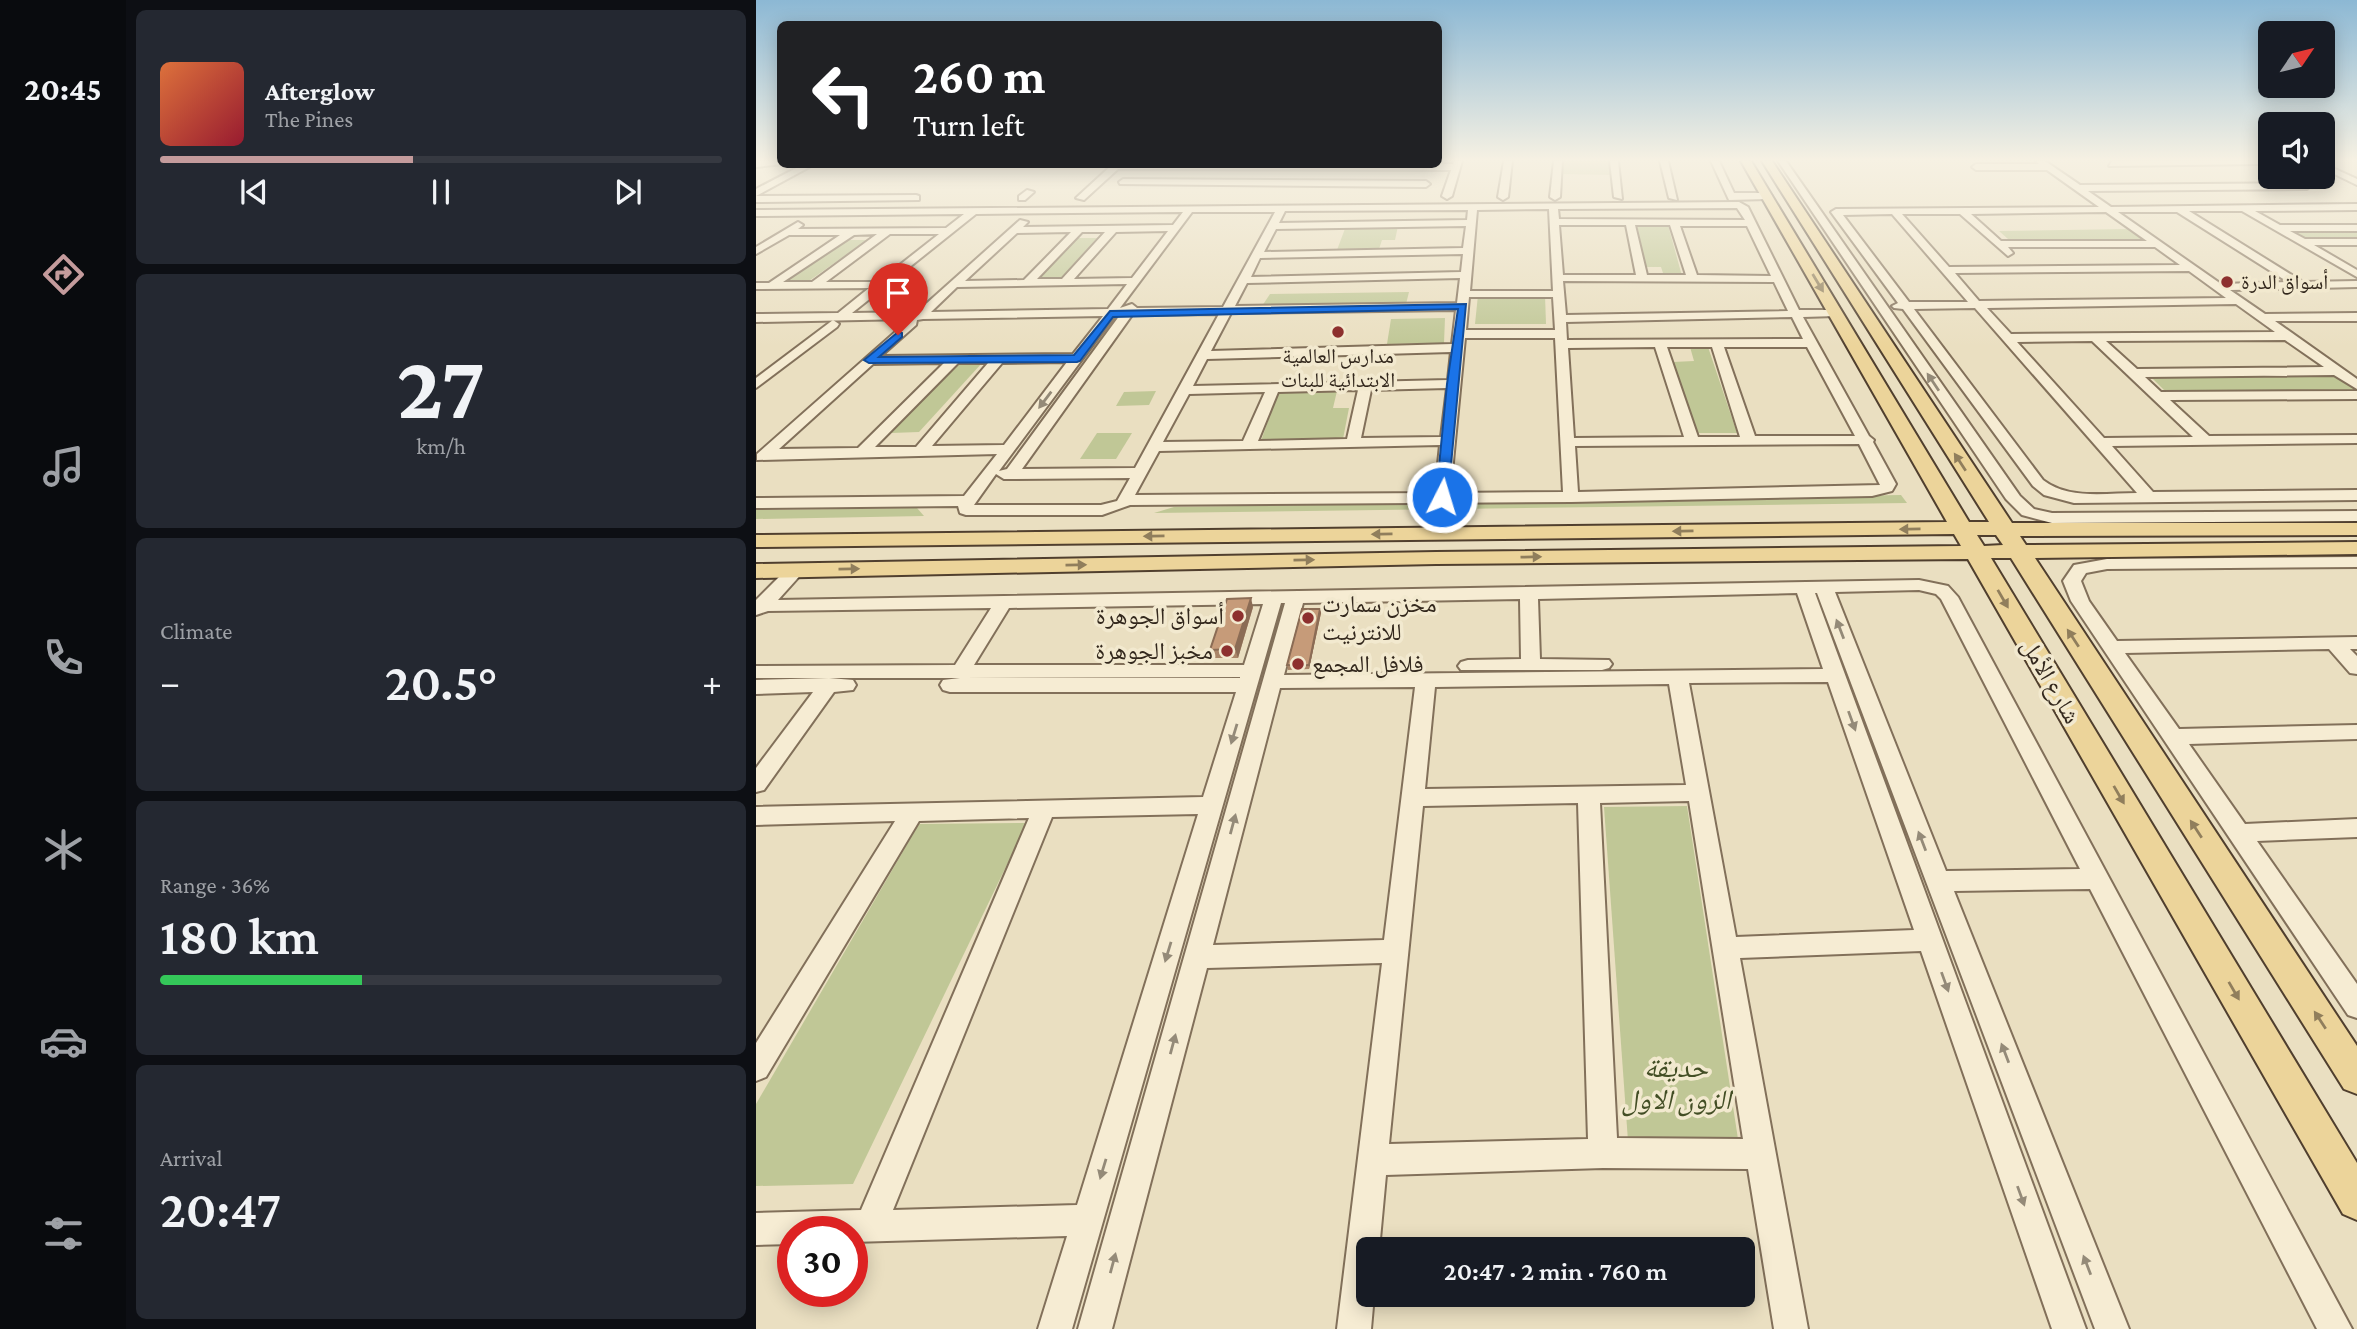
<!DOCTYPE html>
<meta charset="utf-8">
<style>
:root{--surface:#171b24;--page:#242831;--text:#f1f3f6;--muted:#9ea1a6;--line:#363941;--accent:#c49b9c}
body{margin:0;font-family:"Crimson Pro","Noto Naskh Arabic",serif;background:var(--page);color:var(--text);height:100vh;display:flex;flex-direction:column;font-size:26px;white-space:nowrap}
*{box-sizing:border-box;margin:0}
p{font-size:23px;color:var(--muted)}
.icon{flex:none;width:38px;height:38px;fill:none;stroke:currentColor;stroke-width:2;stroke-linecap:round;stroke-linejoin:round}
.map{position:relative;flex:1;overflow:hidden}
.sheet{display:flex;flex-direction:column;gap:10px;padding:10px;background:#0d0f14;width:630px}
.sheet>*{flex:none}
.banner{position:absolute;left:21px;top:21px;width:665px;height:147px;border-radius:10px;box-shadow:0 4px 18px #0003;background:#202124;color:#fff;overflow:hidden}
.needle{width:46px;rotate:55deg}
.controls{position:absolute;left:1502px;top:21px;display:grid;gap:14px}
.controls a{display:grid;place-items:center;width:77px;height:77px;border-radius:10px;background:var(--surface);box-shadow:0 4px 18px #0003;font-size:35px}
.speed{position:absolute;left:21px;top:1216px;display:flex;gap:14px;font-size:35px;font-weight:700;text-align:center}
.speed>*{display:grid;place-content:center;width:91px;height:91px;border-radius:50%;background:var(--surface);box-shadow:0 4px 18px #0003;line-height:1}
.speed .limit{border:10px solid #d22;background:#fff;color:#111}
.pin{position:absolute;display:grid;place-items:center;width:60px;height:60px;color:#fff;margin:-72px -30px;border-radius:50% 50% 50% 0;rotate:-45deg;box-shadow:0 0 7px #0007}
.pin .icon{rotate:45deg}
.me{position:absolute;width:77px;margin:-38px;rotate:5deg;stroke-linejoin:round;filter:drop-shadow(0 0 5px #0008)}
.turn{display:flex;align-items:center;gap:24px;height:147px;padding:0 21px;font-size:32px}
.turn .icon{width:91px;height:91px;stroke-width:2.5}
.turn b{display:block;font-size:49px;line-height:60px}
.big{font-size:52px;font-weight:600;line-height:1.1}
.sheet .widget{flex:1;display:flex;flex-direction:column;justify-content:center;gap:10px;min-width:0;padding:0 24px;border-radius:10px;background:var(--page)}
.sheet .dial{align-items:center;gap:0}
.dial b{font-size:91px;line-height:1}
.song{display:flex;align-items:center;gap:21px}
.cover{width:84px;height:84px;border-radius:10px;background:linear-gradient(135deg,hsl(20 70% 55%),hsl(350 70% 35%))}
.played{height:7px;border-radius:4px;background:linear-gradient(90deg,var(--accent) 45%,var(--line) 45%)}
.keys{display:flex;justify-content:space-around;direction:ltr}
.heat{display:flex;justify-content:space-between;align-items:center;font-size:38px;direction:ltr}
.charge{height:10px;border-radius:5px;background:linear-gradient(90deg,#34c759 36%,var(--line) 0)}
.trip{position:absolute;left:600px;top:1237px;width:399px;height:70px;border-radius:10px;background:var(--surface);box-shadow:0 4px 18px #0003;font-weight:600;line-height:70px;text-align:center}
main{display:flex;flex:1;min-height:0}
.tabs{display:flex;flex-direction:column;width:126px;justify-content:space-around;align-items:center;background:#090b0e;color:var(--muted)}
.tabs .icon{width:49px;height:49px}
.tabs .current{color:var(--accent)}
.tabs b{font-size:32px;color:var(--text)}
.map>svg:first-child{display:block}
</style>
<main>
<nav class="tabs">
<b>20:45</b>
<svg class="icon current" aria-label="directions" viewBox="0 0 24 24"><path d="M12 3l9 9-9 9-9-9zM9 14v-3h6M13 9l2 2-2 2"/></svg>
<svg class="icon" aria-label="music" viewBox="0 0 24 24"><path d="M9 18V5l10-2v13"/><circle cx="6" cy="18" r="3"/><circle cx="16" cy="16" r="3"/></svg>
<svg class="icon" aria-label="phone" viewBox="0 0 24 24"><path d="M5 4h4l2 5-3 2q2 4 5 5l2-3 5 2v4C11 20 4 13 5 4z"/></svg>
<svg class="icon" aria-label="climate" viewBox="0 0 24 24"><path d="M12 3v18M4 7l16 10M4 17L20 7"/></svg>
<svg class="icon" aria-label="car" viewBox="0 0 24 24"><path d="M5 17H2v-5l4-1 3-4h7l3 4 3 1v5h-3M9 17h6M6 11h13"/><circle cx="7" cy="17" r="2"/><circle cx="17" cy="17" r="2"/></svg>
<svg class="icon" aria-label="filters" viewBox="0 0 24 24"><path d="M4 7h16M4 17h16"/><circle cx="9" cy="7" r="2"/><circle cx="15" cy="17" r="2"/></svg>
</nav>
<section class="sheet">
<div class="widget">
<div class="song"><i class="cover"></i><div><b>Afterglow</b><p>The Pines</p></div></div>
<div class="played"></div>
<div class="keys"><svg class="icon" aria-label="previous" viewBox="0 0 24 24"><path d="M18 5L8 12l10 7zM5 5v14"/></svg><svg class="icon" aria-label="pause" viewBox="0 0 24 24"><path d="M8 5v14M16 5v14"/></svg><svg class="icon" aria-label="next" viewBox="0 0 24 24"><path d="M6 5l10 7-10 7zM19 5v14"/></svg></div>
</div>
<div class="widget dial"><b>27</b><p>km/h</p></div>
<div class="widget"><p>Climate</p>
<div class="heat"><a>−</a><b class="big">20.5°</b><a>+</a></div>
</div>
<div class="widget"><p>Range · 36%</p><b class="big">180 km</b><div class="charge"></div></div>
<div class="widget"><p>Arrival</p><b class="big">20:47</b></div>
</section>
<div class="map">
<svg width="1601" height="1329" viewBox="0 0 1601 1329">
<rect width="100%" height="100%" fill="#eadfc1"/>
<g fill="#c0c796">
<polygon points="805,161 854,161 855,175 805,174"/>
<polygon points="881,225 912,225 926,276 908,276 905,267 890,267"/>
<polygon points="590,226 642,226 639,240 626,240 623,249 581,250"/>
<polygon points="1373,229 1396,245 1261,247 1243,231"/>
<polygon points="1601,229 1601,241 1555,242 1535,230"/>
<polygon points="321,238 341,238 303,280 281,280"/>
<polygon points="91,240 111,240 50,283 28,283"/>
<polygon points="653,292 650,304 506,306 514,294"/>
<polygon points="722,295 789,295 790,324 719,324"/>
<polygon points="689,318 688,343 631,344 635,319"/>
<polygon points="934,347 952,347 981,433 936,433 917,362 938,361"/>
<polygon points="201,363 226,363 163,432 135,433"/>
<polygon points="1573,367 1601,388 1601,391 1410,392 1386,368"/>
<polygon points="400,391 393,405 360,406 368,392"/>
<polygon points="581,391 577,408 593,408 587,439 505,441 522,392"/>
<polygon points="341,433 376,433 360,459 324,459"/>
<polygon points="1145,495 1151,503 398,513 418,507"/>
<polygon points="161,508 168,516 0,519 0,510"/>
<polygon points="931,806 982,1139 872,1141 848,807"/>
<polygon points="271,823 97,1184 0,1186 0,1104 163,824"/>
</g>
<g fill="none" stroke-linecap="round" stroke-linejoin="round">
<defs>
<g id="minor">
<polygon points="0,161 24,161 28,164 0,167"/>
<polygon points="698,161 706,161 696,196 691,199 686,196 695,170 362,169 328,200 320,198 357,164 697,164"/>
<polygon points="748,161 756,161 752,197 747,200 742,197"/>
<polygon points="798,161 806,161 804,197 799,200 794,197"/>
<polygon points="854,161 862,161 866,199 858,197"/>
<polygon points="904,161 912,161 921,200 913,198"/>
<polygon points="955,161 963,161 978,193 1011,193 1016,196 1011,199 973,200"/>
<polygon points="1022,161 1030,161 1264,496 1278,509 1296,513 1601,511 1601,521 1296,523 1266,515 1250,499"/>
<path d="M 1280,161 L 1289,161 L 1324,185 L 1551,183 L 1555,186 L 1551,189 L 1332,191 L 1355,207 L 1601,204 L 1601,210 L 1499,211 L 1524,225 L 1601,225 L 1601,231 L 1534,231 L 1549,239 L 1601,239 L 1601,245 L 1558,245 L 1601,270 L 1601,277 L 1486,211 L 1433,211 L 1547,282 L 1601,281 L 1601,287 L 1474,290 L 1509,314 L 1601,313 L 1601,321 L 1519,321 L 1601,379 L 1601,389 L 1578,375 L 1389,377 L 1405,392 L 1601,391 L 1601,399 L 1414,400 L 1453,436 L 1601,435 L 1601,443 L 1356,446 L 1397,492 L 1601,490 L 1601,500 L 1318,503 L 1288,495 L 1277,486 L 1147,309 L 1138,308 L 1136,306 L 1142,303 L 1075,212 L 1080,209 L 1343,207 L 1291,170 L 1220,170 L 1216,167 L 1220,164 L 1283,164 ZM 1350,212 L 1391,241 L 1245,241 L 1215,214 ZM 1362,212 L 1421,212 L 1532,282 L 1465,284 ZM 1136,214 L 1212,302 L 1153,302 L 1087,215 ZM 1146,214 L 1204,214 L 1252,256 L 1257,253 L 1252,247 L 1399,247 L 1424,265 L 1193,267 ZM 1433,271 L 1470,298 L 1223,301 L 1199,273 ZM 1480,304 L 1519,332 L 1255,334 L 1231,308 ZM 1219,308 L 1381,493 C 1350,493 1313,500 1287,480 L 1158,309 ZM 1529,340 L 1568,367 L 1381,369 L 1350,341 ZM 1336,341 L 1437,437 L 1348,438 L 1261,342 Z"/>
<polygon points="1356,161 1507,161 1508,162 1504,164 1353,166"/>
<polygon points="1566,163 1601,179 1601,185 1566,168"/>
<polygon points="48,164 59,164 0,196 0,189"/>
<polygon points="367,179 670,181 674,184 670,187 364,184 363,182"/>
<polygon points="271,190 278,192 269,200 263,200 263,196"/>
<polygon points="160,195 163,196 163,200 0,202 0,196"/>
<path d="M 983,202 L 992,207 L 1043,310 L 1080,310 L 1086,313 L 1080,316 L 1047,317 L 1113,436 L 1118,440 L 1117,442 L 1140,484 L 1136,491 L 1116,496 L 815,502 L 374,505 L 346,515 L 210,515 L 204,513 L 202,506 L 0,508 L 0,498 L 208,496 L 241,454 L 1,460 L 1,454 L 154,319 L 0,322 L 0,314 L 82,313 L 113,288 L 0,289 L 0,283 L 13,283 L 84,235 L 33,235 L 0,254 L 0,247 L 42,222 L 47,225 L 42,229 L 190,228 L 208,214 L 0,216 L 0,210 ZM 793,209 L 797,291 L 714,291 L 721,210 ZM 802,209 L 981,208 L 989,220 L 803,219 ZM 712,210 L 711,220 L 523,223 L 529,211 ZM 427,212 L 417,225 L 267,227 L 272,222 L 264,220 L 161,312 L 96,313 L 220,214 ZM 436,212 L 519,212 L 467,307 L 381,308 L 376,304 L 364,308 ZM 803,225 L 870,225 L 880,275 L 807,275 ZM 879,225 L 914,225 L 930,275 L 891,275 ZM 710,226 L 707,248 L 508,252 L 520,229 ZM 924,226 L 991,226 L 1015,276 L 941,275 ZM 412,231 L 376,278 L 318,279 L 360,232 ZM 315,232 L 268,280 L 209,281 L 261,233 ZM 326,232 L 349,232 L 306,279 L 281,279 ZM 121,234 L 56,282 L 27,282 L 98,235 ZM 134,234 L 183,234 L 122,282 L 70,282 ZM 707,254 L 705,272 L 495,277 L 504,258 ZM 704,278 L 701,303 L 479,306 L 491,283 ZM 807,281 L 1018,282 L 1032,311 L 810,315 ZM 371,284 L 352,309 L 175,312 L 201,287 ZM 713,297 L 797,297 L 799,330 L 710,330 ZM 700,310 L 696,344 L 455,351 L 475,313 ZM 463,314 L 379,468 L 266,469 L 376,315 ZM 359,315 L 364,315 L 251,469 L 243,471 ZM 347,316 L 317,354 L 125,356 L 160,325 L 161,320 L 167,319 ZM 1036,317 L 1047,339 L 811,340 L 810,322 ZM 709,338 L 799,338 L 807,492 L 694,493 ZM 899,347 L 928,437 L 818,438 L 812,348 ZM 911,347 L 956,347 L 984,437 L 942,437 ZM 968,347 L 1051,347 L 1099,436 L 999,436 ZM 695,352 L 692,380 L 437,386 L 451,359 ZM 311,362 L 248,445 L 176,446 L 246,363 ZM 188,363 L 102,448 L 23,449 L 117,364 ZM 202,363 L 232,363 L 160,447 L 119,447 ZM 691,388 L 685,437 L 605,438 L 615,390 ZM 602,390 L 591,439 L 502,441 L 522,392 ZM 509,392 L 487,441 L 407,442 L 433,394 ZM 1103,444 L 1124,485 L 822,492 L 819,446 ZM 684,445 L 679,493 L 379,495 L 403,451 ZM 240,474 L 248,479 L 374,478 L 361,501 L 345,505 L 218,505 Z"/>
<polygon points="77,320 83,324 81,327 0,388 0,378"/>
<polygon points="1601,557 1601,567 1351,569 1330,573 1325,581 1333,601 1361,641 1601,637 1601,649 1594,649 1601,656 1601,674 1594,673 1573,649 1369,653 1423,729 1601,725 1601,739 1433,744 1489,824 1601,819 1601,837 1501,841 1601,984 1601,1018 1592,1015 1315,601 1307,581 1318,565 1351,559"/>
<path d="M 40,565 L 49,570 L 22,600 L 1163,580 L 1192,586 L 1202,597 L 1596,1329 L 1561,1329 L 1334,889 L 1198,891 L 1373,1329 L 1339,1329 L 1061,593 L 1059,593 L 1330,1329 L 1296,1329 L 1165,951 L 984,958 L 1052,1329 L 1018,1329 L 992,1169 L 847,1168 L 630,1175 L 623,1250 L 612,1250 L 612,1295 L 618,1295 L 615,1329 L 581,1329 L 626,963 L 451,968 L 356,1329 L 322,1329 L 529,603 L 525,603 L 316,1329 L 282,1329 L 311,1236 L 96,1242 L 96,1232 L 37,1232 L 37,1244 L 0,1245 L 0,1213 L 105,1210 L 273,818 L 163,821 L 10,1077 L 0,1081 L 0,1043 L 139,821 L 0,825 L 0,807 L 447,797 L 480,692 L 194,692 L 187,690 L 184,685 L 187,680 L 204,678 L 0,678 L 0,666 L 199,665 L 235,608 L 12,611 L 0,615 L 0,600 L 34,566 ZM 1163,590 L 1180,594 L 1185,599 L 1324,869 L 1190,871 L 1079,592 ZM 1041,593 L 1067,669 L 528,675 L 547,603 L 764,599 L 765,659 L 712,660 L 705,662 L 702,666 L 705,670 L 846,670 L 853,668 L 856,664 L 853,660 L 784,659 L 782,599 ZM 507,604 L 488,665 L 218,665 L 253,608 ZM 484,677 L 484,678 L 204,678 L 206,678 ZM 1072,682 L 1158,930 L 980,937 L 933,683 ZM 913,684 L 930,785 L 669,789 L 679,687 ZM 659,687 L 628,940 L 457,945 L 524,688 ZM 933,801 L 987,1139 L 861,1138 L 844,803 ZM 822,803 L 832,1139 L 633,1144 L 667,806 ZM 442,814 L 321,1205 L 137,1210 L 296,817 Z"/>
<polygon points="73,678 97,680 100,685 97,690 78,692 8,790 0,792 0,768 57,692 0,694 0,680"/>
</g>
<path id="major" d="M 985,161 L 995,161 L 1213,522 L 1233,522 L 1006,161 L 1016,161 L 1256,523 L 1601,523 L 1601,535 L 1264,536 L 1270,545 L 1601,542 L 1601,554 L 1279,558 L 1601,1046 L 1601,1094 L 1588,1089 L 1255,558 L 1235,558 L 1601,1163 L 1601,1220 L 1587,1214 L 1212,559 L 680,564 L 0,578 L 0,564 L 680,552 L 1205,546 L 1198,534 L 0,547 L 0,535 L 1191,522 ZM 1221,535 L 1240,535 L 1247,545 L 1228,546 Z"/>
</defs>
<use href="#minor" stroke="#82705a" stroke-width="4"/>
<use href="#major" stroke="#503f2e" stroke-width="4"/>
<use href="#minor" fill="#f6ecd3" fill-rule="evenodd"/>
<use href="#major" fill="#ecd49a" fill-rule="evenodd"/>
</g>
<g fill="#aa8568">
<polygon points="497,607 482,658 457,658 454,650"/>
<polygon points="564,609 565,613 553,669 532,670 531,665"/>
</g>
<g fill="#8b6c55">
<polygon points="495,598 497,607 482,658 479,649"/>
<polygon points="564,609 565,613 553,669 553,665 556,645"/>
</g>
<g fill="#c69b79" stroke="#8b6c55" stroke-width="2">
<polygon points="495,598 479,649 454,650 471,599"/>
<polygon points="546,609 564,609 553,665 531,665"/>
</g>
<defs><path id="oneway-solid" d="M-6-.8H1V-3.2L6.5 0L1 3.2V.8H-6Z" transform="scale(1.75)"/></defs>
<g fill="#907e5c">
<use href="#oneway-solid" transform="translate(1062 283) rotate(59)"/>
<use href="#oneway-solid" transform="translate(1204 462) rotate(-123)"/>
<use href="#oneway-solid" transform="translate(1154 529) rotate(179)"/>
<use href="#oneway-solid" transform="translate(927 531) rotate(179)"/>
<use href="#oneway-solid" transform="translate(626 534) rotate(179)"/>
<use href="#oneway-solid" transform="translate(398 536) rotate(179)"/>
<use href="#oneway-solid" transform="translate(775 557) rotate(-1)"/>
<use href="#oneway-solid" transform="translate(548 560) rotate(-1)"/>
<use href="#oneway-solid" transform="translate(320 565) rotate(-1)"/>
<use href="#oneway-solid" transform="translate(93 569) rotate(-1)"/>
<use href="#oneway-solid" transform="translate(1247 599) rotate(60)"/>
<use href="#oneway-solid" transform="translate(1317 638) rotate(-123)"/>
<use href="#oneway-solid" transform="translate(1363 795) rotate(60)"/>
<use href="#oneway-solid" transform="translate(1440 829) rotate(-123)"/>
<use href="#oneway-solid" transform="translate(1478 991) rotate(60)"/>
<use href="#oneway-solid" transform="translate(1564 1020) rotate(-123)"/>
</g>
<g fill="#948a78">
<use href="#oneway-solid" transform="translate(1177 382) rotate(-124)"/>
<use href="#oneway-solid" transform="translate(289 400) rotate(127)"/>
<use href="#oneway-solid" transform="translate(1084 629) rotate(-111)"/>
<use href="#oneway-solid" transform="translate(1096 721) rotate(70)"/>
<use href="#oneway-solid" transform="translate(478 734) rotate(107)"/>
<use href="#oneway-solid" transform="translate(477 824) rotate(-75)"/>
<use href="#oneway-solid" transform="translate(1166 841) rotate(-111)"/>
<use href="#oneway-solid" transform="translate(412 952) rotate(107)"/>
<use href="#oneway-solid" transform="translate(1189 982) rotate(70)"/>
<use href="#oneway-solid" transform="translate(417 1044) rotate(-75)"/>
<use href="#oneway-solid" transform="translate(1249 1053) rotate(-111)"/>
<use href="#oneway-solid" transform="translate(347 1169) rotate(107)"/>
<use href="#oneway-solid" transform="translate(1265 1196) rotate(70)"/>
<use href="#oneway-solid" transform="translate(357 1263) rotate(-75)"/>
<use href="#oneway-solid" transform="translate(1331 1265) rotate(-111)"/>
</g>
<linearGradient id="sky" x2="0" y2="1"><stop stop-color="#8cb8d4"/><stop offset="0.46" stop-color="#f6f1e3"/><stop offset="1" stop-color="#f6f1e3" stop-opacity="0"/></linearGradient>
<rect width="1601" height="347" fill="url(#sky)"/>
<polygon fill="#1a73e8" stroke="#114b97" stroke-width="2" points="710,304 692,497 686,501 680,497 691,384 702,309 357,317 324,361 321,362 113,363 108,360 142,332 146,333 146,337 123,357 318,355 354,311"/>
<g fill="#8d302e" stroke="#f2e9cf" stroke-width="2.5">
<circle cx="1471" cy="282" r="7"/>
<circle cx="582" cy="332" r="7"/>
<circle cx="482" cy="616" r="7"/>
<circle cx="552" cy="618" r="7"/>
<circle cx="471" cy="651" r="7"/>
<circle cx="542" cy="664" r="7"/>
</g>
<g text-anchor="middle" stroke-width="7" stroke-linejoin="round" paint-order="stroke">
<g font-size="21" fill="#33281d" stroke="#f2e9cf" text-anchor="start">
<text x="1485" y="289">أسواق الدرة</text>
<text x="582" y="363" text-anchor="middle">مدارس العالمية<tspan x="582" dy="24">الابتدائية للبنات</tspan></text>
</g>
<g font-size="24" fill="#33281d" stroke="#f2e9cf" text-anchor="start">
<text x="566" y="612">مخزن سمارت<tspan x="566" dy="28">للانترنيت</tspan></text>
<text x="468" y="624" text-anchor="end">أسواق الجوهرة</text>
<text x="457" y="659" text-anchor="end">مخبز الجوهرة</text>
<text x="556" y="672">فلافل المجمع</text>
</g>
<g font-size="24" fill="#33281d" stroke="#f2e9cf">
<text transform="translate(1295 681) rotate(60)" y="8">شارع الأمل</text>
</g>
<g font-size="28" font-style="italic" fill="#434e25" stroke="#f2e9cf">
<text x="920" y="1077">حديقة<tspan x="920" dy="32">الزون الاول</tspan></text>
</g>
</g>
</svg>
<div class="controls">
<a><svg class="needle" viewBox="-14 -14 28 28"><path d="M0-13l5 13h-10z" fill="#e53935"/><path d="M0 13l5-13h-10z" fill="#9ea1a6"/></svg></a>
<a><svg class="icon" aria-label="sound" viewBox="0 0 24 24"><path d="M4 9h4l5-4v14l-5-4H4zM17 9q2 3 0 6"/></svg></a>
</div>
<div class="speed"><div class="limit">30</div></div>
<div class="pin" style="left:142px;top:335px;background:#d93025"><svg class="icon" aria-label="arrive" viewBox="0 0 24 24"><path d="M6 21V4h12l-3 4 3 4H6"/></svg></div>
<svg class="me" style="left:686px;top:497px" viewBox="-20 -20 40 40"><circle r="17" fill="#1a73e8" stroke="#fff" stroke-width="3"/><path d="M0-11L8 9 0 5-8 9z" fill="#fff"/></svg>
<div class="trip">20:47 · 2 min · 760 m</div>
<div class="banner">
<div class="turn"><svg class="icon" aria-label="left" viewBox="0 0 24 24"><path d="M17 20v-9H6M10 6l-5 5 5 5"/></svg><div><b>260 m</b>Turn left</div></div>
</div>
</div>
</main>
